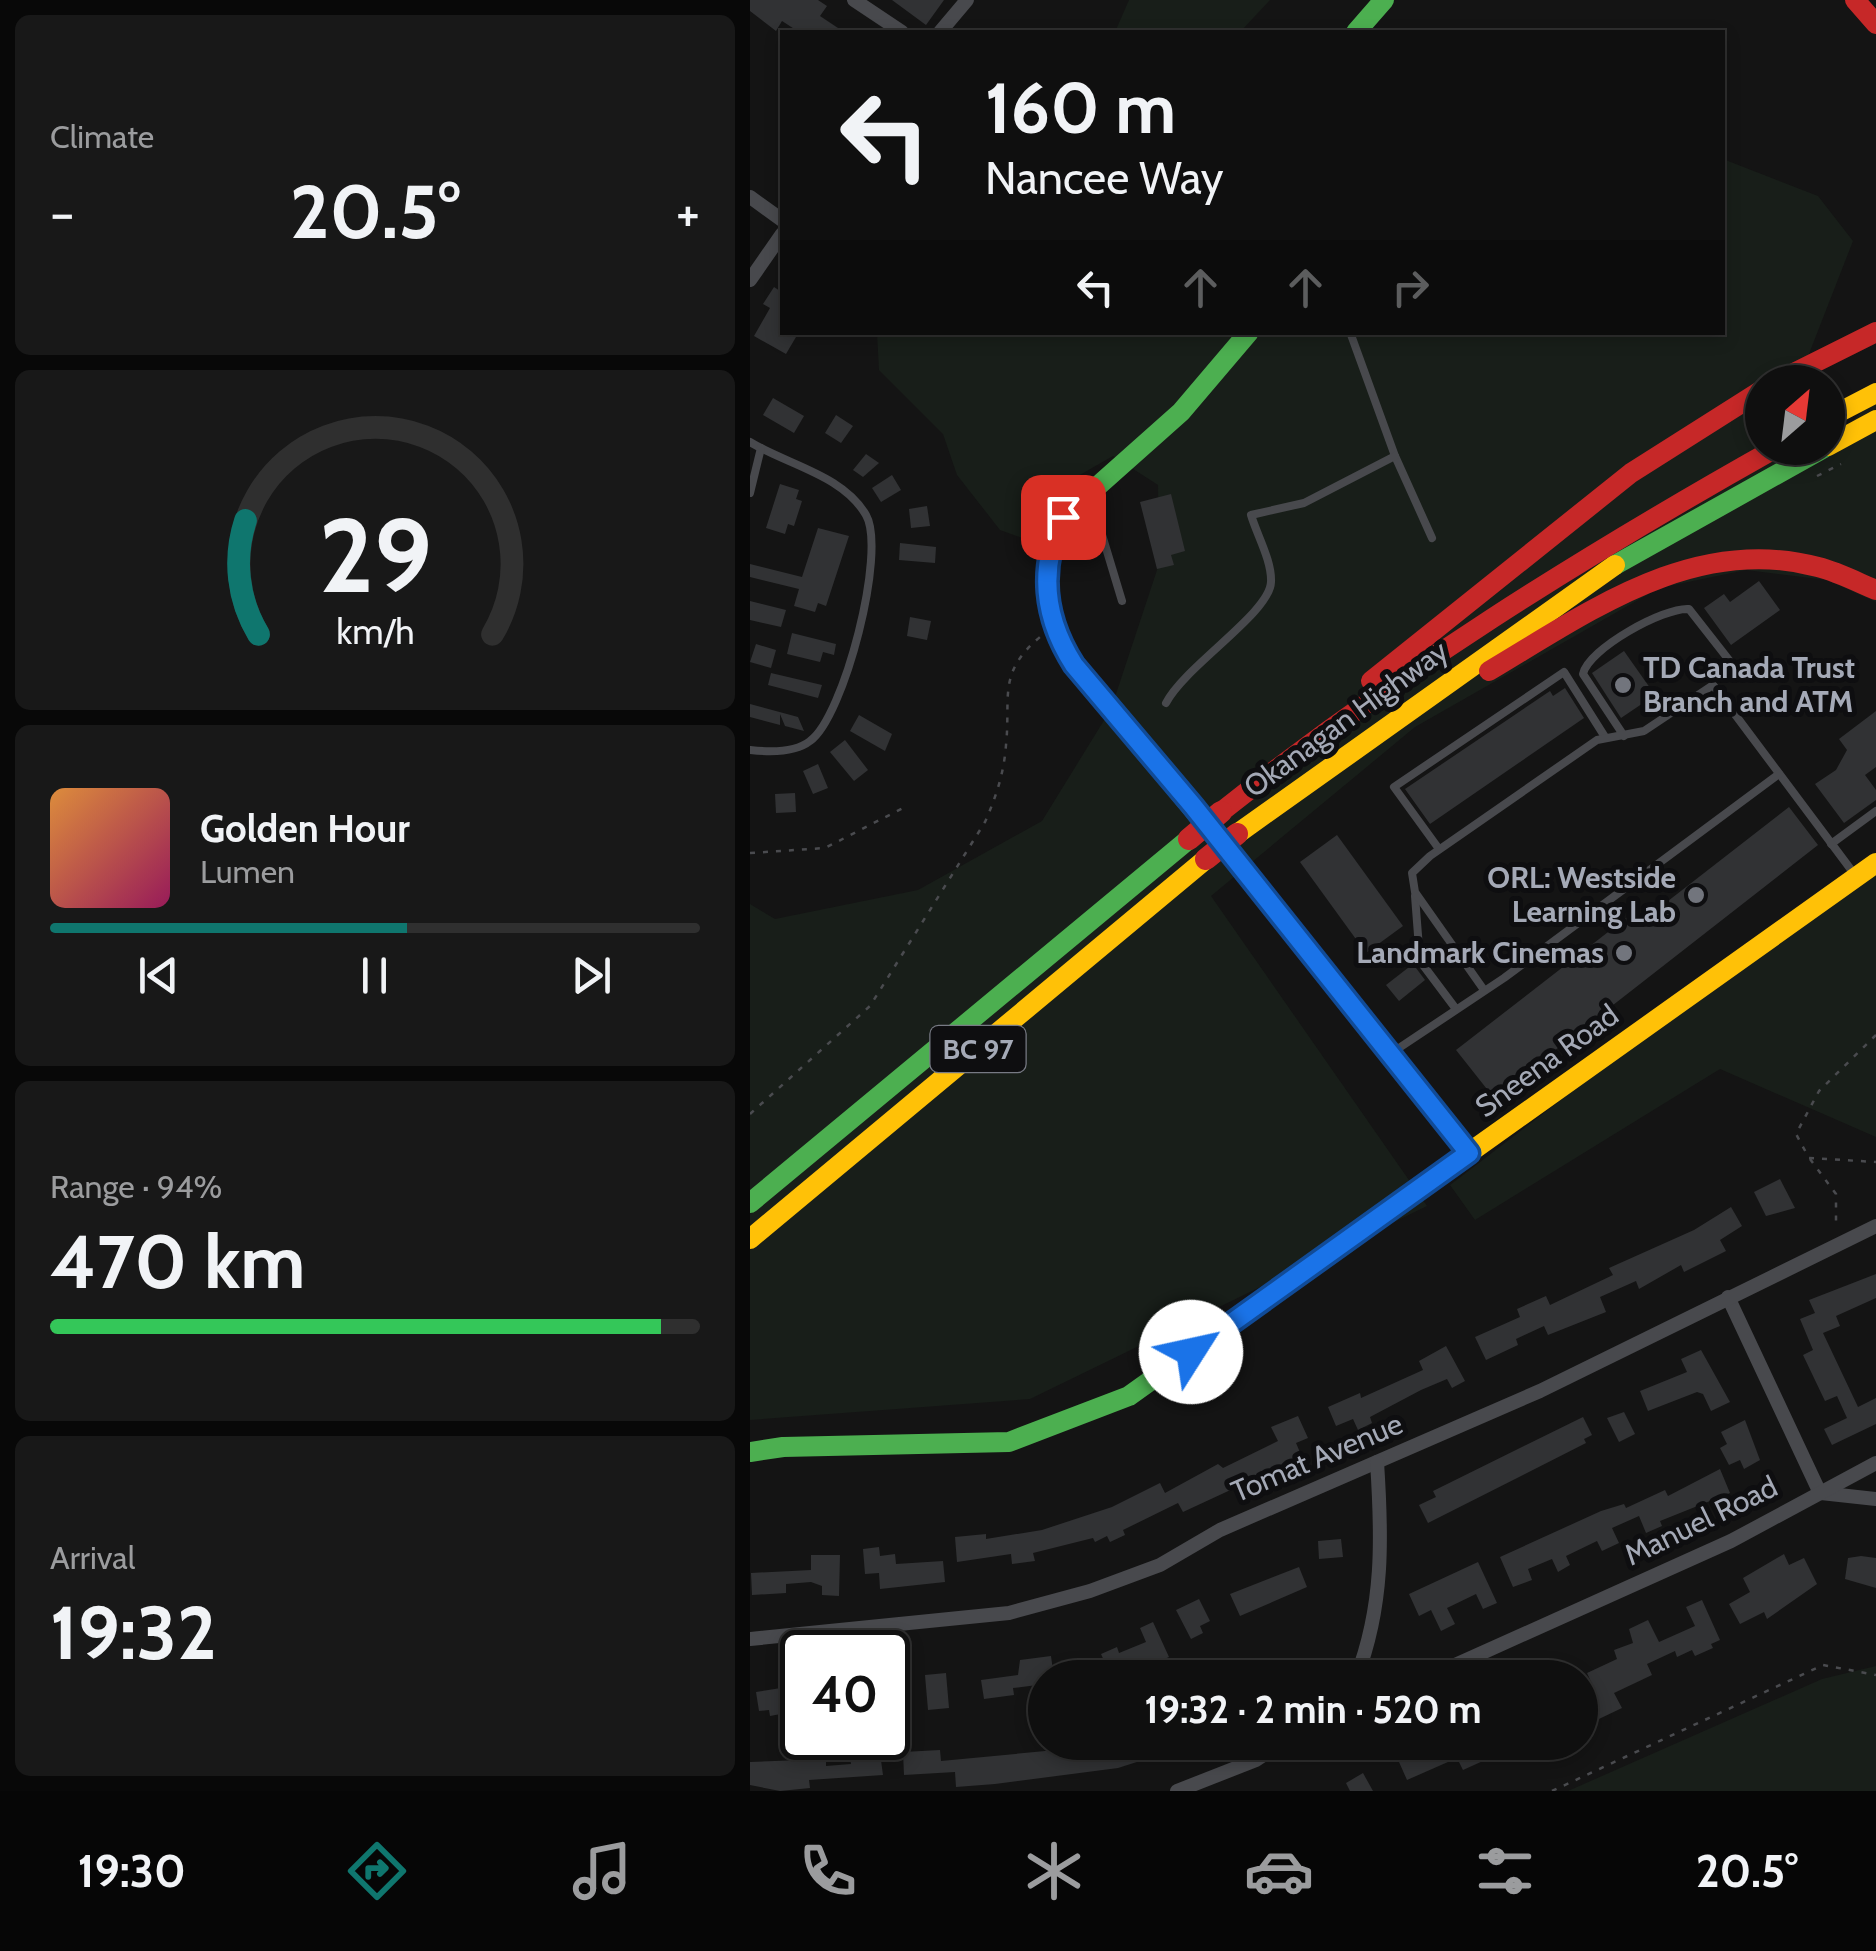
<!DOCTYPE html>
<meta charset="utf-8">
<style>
:root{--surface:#0f0f0f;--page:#181818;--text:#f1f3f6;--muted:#9b9c9e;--line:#2f2f2f;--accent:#0f766e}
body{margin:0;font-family:Cabin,sans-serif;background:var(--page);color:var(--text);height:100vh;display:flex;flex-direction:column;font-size:38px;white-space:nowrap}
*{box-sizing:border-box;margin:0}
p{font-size:32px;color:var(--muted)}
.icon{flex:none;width:55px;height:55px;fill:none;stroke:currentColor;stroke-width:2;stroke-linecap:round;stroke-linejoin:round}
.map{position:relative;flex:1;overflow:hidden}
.side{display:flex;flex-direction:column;gap:15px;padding:15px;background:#080808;width:750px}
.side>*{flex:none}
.hud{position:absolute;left:30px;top:30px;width:945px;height:305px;border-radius:0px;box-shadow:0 5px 15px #0003,0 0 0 2px var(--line);background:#0f0f0f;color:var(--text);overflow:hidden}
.needle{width:65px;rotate:28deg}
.buttons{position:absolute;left:995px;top:365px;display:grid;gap:20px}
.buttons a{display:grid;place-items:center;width:100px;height:100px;border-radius:50%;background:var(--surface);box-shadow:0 5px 15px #0003,0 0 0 2px var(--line);font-size:50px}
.speed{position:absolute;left:30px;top:1630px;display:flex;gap:20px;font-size:50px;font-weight:700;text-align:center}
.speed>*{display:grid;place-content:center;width:130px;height:130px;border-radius:50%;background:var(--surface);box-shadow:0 5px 15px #0003,0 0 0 2px var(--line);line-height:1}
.speed .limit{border:5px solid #111;border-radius:15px;background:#fff;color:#111}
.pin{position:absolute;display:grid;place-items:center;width:85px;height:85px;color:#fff;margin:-42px;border-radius:20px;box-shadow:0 5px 15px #0006}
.me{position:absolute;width:110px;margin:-55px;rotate:55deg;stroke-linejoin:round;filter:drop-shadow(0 0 8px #0008)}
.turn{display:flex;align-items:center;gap:35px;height:210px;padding:0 40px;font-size:45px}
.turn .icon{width:130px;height:130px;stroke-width:2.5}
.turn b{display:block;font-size:70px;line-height:85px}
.lanes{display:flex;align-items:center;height:95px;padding:0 40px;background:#0003;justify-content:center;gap:50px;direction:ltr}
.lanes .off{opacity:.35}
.big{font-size:75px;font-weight:700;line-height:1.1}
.side .card{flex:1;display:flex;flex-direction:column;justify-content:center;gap:15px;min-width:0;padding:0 35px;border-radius:15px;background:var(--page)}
.side .dial{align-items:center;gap:0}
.dial svg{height:260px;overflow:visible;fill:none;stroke:var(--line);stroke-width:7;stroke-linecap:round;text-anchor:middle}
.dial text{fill:var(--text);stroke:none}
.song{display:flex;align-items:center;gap:30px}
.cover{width:120px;height:120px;border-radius:15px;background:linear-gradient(135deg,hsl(30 70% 55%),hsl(330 70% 35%))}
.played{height:10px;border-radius:5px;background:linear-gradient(90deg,var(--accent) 55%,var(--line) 55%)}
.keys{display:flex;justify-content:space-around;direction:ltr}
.heat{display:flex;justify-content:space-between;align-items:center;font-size:55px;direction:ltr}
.charge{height:15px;border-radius:8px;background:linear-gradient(90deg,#34c759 94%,var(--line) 0)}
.trip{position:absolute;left:278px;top:1660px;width:570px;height:100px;border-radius:50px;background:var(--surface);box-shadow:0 5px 15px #0003,0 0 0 2px var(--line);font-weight:700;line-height:100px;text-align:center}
.menu{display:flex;height:160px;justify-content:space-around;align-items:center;background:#060606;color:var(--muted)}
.menu .icon{width:70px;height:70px}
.menu .current{color:var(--accent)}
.menu b{font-size:45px;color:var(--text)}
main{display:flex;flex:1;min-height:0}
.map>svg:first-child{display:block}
</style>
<main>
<section class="side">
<div class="card"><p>Climate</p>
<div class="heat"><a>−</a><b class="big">20.5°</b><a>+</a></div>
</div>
<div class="card dial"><svg viewBox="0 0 100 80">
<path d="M14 69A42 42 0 1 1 86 69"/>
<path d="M14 69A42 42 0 0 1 10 34" stroke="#0f766e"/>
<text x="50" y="56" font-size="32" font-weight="700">29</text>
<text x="50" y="72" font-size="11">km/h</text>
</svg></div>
<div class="card">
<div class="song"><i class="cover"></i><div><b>Golden Hour</b><p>Lumen</p></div></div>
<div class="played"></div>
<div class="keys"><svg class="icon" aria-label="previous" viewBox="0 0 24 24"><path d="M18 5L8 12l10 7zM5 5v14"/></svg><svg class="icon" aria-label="pause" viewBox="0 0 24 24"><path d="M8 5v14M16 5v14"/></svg><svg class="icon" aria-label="next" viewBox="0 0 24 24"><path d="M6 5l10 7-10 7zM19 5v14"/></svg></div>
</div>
<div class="card"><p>Range · 94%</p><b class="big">470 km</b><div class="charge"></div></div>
<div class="card"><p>Arrival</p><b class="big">19:32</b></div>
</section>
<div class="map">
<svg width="1126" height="1791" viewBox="0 0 1126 1791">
<rect width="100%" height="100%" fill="#141414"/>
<g fill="#181e19">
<polygon points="379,0 520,0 490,32 365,32"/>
<polygon points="973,159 1068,196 1103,241 1048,382 1012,382 1012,448 1078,448 1126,396 1126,602 1077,580 996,570 909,588 665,727 461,896 677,1206 280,1399 0,1420 0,904 25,919 168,890 292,821 361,709 409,564 408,485 363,456 328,476 295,535 275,539 250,530 207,475 193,434 129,370 127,333 972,332"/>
<polygon points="1126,859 1126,1137 970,1069 725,1220 700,1185"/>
<polygon points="1126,1666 1126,1791 818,1791 1072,1679"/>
</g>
<g fill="#313234">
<polygon points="0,0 68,0 77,6 70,16 94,32 49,32 32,21 26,31 0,11"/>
<polygon points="142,0 194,0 176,25"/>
<polygon points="24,287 30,291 32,287 32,332 46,337 36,354 4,336 20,308 13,304"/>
<polygon points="23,398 54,416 44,433 13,415"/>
<polygon points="86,415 103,426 91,443 75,433"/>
<polygon points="116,454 129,463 113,477 103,470"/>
<polygon points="142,475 151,490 131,502 122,488"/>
<polygon points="30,484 49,490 46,499 52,501 44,526 38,524 35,534 16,528"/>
<polygon points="421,494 435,551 421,555 424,565 407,569 390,502"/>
<polygon points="177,506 180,526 161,528 159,509"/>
<polygon points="68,528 99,536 76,606 68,603 65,612 44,606 49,589 0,577 0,564 52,577"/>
<polygon points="150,543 186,547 185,563 149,560"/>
<polygon points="1009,581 1030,610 981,645 954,608 974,594 980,602"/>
<polygon points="0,601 36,610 31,627 0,620"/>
<polygon points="160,617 181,621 177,640 157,636"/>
<polygon points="42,633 86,644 84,655 73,652 70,662 37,654"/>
<polygon points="6,644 26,650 21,668 0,662"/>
<polygon points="874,651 905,695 871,718 842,673"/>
<polygon points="21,673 72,685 68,698 18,685"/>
<polygon points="815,688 834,718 680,824 655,789 800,691 803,696"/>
<polygon points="0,704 48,717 54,731 35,726 30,714 30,725 0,717"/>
<polygon points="1126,711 1126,767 1115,775 1126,790 1126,800 1094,823 1065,784 1086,770 1097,750 1089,739"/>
<polygon points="109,715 142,734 135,751 100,731"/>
<polygon points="95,740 118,770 104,781 80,752"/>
<polygon points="68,764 78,788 63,794 53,771"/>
<polygon points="45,793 46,812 26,813 25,794"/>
<polygon points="1039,807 1068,845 744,1098 706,1050 880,915 891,922"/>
<polygon points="587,835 653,926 616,953 550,862"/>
<polygon points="663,964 675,980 649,1001 636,985"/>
<polygon points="1030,1179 1045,1208 1016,1216 1004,1192"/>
<polygon points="981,1207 992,1226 970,1240 976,1251 934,1272 931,1265 889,1289 886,1281 850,1297 856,1312 798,1335 794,1326 766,1339 768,1345 736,1360 725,1337 770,1317 767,1309 796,1296 800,1305 863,1275 859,1268 944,1230"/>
<polygon points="1126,1274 1126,1298 1086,1316 1090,1326 1073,1333 1108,1407 1126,1398 1126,1424 1082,1445 1074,1429 1097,1418 1087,1396 1075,1401 1053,1355 1063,1350 1050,1319 1065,1313 1059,1300"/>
<polygon points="696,1346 715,1381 702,1388 697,1379 671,1390 620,1417 622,1423 608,1430 603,1419 586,1426 578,1407 610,1393 611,1398 673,1370 669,1361"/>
<polygon points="951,1350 980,1402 961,1411 953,1394 947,1392 898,1411 890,1391 937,1372 931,1359"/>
<polygon points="874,1412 885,1434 869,1442 857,1418"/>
<polygon points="548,1416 558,1438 546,1443 552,1457 433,1512 428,1503 373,1530 375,1535 360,1542 357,1536 345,1542 343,1538 283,1553 285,1561 262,1564 261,1554 207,1562 205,1537 236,1534 236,1539 292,1530 362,1507 410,1483 415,1493 468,1464 473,1468 528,1441 521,1427"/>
<polygon points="833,1417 842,1435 834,1439 836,1443 678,1523 669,1505 686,1497 683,1491"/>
<polygon points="995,1420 1010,1460 994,1469 990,1460 979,1465 970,1448 977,1444 971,1432"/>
<polygon points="970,1469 980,1493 910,1521 912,1526 896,1533 889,1516 862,1528 869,1543 852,1551 847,1541 816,1556 820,1565 808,1572 802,1559 778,1569 782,1580 763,1587 750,1557 851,1511 874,1504 876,1508 915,1490 918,1496"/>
<polygon points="591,1539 593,1557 569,1559 568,1541"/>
<polygon points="129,1547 130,1556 145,1554 146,1564 193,1561 195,1582 130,1589 129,1573 115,1574 113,1549"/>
<polygon points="1034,1554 1039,1565 1054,1558 1067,1584 1017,1619 1014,1612 990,1624 979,1604 1000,1592 993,1578"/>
<polygon points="61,1555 90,1555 89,1596 72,1595 72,1586 61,1582 36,1584 36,1593 2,1595 1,1573 61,1570"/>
<polygon points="1111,1556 1126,1558 1126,1588 1095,1579 1098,1558"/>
<polygon points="728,1562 747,1603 733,1609 726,1594 697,1608 705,1624 691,1631 681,1610 669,1616 659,1594"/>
<polygon points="549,1567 557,1587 490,1616 480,1594"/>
<polygon points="449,1599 460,1621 450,1626 453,1633 441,1639 426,1610"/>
<polygon points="952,1600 970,1640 961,1644 963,1648 945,1656 942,1650 927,1657 925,1651 897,1664 902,1675 864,1693 872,1708 830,1728 830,1695 844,1688 837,1673 867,1659 864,1650 883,1643 879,1629 898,1620 909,1642 945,1626 936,1607"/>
<polygon points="403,1622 419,1657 373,1678 326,1678 356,1665 351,1654 367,1647 369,1653 396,1642 390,1628"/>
<polygon points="301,1656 304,1678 295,1678 295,1684 263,1688 264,1695 234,1699 231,1680 268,1675 270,1660"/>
<polygon points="546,1660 554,1678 509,1678"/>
<polygon points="196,1673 199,1708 178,1710 175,1675"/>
<polygon points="31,1688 36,1713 20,1716 19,1710 9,1711 6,1692"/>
<polygon points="154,1691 155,1716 138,1717 138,1692"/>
<polygon points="372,1742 440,1745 368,1768 245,1784 206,1787 205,1772 154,1775 153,1752 190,1750 191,1761 348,1746 348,1750"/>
<polygon points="669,1742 683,1742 687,1754 713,1742 803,1742 772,1758 766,1746 713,1770 707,1758 657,1780 645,1753"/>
<polygon points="130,1753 133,1775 59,1780 60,1788 30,1791 0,1785 0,1762 76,1759 76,1766 101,1764 100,1757"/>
<polygon points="613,1773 623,1791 600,1791 596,1783"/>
</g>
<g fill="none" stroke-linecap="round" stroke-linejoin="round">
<g stroke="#4a4b4f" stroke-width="2.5" stroke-dasharray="5 8" stroke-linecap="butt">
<polyline points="1067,476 1091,464"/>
<polyline points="0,853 75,848 153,808"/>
<polyline points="1126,1035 1069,1091 1046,1134 1059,1158 1126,1162"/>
<path d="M 0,1114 L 120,1006 L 235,822 C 246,797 254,773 256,745 C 261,697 247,673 290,637"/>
<polyline points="1060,1159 1086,1194 1086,1227"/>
<polyline points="802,1791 1073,1665 1126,1675"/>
</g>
<g stroke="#48494d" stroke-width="8">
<polyline points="600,332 645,456 682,538"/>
<path d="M 0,442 C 38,465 93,475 116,515 C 137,551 94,717 60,741 C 45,753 18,752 0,750"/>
<polyline points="0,493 11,448"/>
<polyline points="340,495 372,601"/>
<path d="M 416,703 C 435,666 520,613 521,582 C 522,561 507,535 501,515 L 554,503 L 645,456"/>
<path d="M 874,736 L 833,674 C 838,649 914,607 939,609 L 986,669"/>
<polyline points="1081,844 1126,811"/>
<polyline points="689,849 644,787 814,672 855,737"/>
<polyline points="665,896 670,961 706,1009"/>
<polyline points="734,990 665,892 662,873 680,856 847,740 894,731 963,685 1105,875"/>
<polyline points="643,1052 754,978 1029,774"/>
</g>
<g stroke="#48494d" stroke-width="14">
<polyline points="104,0 152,32"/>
<polyline points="190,32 217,0"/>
<polyline points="0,197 32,220"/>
<polyline points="0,280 32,234"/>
<polyline points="978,1297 1070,1493"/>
<polyline points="1071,1493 1126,1499"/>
<polyline points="0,1639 259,1613 340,1591 410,1565 470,1530 790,1391 1126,1226"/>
<polyline points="607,1677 627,1678"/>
<path d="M 606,1678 C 634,1606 632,1537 627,1462"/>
<polyline points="654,1678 683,1675 981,1541 1126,1463"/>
<polyline points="427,1791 506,1760 533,1742"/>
</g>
<g stroke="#4caf50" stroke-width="20">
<polyline points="606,32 634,0"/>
<polyline points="499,332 431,412 313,517 297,573 303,625 324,665 531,916"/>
<polyline points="865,565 1074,448"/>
<polyline points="0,1203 439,839"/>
<polyline points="0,1452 33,1447 259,1442 379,1396 702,1165"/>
</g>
<g stroke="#ffc107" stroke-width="20">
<polyline points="1078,418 1126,393"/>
<polyline points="1078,446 1126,420"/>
<polyline points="487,834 865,565"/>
<polyline points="531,916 719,1153"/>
<polyline points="702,1165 1126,863"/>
<polyline points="0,1239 456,859"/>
</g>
<g stroke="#c62828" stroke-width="20">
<polyline points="1105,0 1126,24"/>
<polyline points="1026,382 1126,332"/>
<path d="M 739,671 C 840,611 945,534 1068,567 C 1088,572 1107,582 1126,590"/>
<polyline points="621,681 881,473 1012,390"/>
<path d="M 471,812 C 645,674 832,557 1026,448"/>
</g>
<g stroke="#c62828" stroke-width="22">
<polyline points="439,839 471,812"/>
<polyline points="456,859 487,834"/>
</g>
</g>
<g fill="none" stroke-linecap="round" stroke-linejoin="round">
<defs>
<path id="route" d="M 313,517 C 288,568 294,618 324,665 L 443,806 L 719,1153 L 441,1352"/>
</defs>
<use href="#route" stroke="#114b97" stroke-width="25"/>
<use href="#route" stroke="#1a73e8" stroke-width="18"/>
</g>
<g fill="#72757d" stroke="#0e0e10" stroke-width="4">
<circle cx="873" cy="685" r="10"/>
<circle cx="946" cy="895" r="10"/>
<circle cx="874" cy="953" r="10"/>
</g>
<g text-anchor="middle" stroke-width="10" stroke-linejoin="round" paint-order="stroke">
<rect fill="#0e0e10" stroke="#777a84" stroke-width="2.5" x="180.5" y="1026" width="95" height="46" rx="8"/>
<g font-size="28" font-weight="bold" fill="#a4a9b6">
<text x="228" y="1059">BC 97</text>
</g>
<g font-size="30" font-weight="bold" fill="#a4a9b6" stroke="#0e0e10" text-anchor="end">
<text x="893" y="678" text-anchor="start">TD Canada Trust<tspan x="893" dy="34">Branch and ATM</tspan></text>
<text x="926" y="888">ORL: Westside<tspan x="926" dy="34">Learning Lab</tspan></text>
<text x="854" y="963">Landmark Cinemas</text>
</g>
<g font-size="30" fill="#a4a9b6" stroke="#0e0e10">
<text transform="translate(596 719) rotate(-36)" y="10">Okanagan Highway</text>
<text transform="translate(797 1061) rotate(-36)" y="10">Sneena Road</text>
<text transform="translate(567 1458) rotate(-23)" y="10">Tomat Avenue</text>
<text transform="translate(951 1521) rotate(-26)" y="10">Manuel Road</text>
</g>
</g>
</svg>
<div class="buttons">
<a><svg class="needle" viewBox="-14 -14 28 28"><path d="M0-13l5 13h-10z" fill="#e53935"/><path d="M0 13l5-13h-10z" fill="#9b9c9e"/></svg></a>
</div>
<div class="speed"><div class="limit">40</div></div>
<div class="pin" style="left:313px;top:517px;background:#d93025"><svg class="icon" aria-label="arrive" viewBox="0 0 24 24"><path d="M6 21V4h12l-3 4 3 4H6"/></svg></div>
<svg class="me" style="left:441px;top:1352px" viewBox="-20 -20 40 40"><circle r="19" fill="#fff"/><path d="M0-13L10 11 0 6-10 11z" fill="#1a73e8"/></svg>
<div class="trip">19:32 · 2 min · 520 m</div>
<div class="hud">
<div class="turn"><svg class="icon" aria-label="left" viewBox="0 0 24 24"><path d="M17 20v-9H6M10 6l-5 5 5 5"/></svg><div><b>160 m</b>Nancee Way</div></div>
<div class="lanes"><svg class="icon" aria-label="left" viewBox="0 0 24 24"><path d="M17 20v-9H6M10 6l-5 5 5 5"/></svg><svg class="icon off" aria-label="ahead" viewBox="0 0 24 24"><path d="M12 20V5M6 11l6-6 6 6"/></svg><svg class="icon off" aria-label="ahead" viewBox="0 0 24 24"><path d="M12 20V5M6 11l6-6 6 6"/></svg><svg class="icon off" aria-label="right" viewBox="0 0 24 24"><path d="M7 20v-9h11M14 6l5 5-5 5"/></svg></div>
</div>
</div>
</main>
<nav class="menu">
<b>19:30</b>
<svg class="icon current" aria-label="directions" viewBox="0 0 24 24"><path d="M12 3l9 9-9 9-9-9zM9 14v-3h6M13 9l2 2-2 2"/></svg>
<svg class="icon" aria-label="music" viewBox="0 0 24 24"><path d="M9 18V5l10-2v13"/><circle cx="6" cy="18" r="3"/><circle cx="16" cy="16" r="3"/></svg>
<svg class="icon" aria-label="phone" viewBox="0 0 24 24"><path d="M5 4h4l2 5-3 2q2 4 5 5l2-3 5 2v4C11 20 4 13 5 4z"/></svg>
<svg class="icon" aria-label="climate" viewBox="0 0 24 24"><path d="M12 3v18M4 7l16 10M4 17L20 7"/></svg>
<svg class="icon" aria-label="car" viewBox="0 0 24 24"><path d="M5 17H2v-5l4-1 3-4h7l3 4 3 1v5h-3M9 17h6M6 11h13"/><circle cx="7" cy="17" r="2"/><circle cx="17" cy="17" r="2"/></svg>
<svg class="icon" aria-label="filters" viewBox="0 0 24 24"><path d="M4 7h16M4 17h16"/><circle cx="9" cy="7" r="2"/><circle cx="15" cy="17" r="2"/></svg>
<b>20.5°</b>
</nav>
